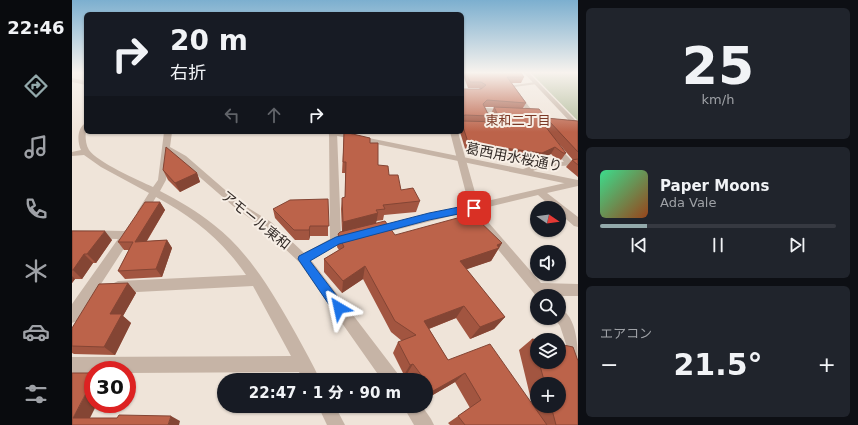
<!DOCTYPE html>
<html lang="ja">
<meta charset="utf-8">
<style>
:root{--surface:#171b24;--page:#20242c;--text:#f1f3f6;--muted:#9ea1a6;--line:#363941;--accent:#93a9ab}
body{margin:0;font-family:"DejaVu Sans","Noto Sans JP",sans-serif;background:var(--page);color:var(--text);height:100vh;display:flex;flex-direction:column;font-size:15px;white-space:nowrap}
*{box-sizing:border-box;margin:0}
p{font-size:13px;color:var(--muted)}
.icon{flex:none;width:22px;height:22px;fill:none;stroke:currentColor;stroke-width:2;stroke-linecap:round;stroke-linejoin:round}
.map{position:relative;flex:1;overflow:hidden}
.panel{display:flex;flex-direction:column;gap:8px;padding:8px;background:#0d0f14;width:280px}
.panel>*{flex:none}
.hud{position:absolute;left:12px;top:12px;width:380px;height:122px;border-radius:6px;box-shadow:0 1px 3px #0004;background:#171b24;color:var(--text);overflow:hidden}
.needle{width:26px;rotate:103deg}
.fabs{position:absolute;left:458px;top:201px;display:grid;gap:8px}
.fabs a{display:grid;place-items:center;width:36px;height:36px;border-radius:50%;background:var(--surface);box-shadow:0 1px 3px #0004;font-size:20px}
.speed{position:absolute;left:12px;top:361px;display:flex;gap:8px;font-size:20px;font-weight:700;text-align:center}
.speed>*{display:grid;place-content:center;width:52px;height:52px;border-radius:50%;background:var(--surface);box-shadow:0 1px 3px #0004;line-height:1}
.speed .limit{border:6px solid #d22;background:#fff;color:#111}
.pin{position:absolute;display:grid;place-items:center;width:34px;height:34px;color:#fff;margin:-17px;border-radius:8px;box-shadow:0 2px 6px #0006}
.me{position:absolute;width:44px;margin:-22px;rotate:324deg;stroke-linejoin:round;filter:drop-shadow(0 0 3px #0008)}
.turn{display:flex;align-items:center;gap:14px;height:84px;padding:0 20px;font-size:18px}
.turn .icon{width:52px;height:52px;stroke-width:2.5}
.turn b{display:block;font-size:28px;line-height:34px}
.lanes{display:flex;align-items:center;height:38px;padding:0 20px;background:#0003;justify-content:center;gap:20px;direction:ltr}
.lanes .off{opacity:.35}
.big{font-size:30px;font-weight:800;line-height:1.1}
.panel .tile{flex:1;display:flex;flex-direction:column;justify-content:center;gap:6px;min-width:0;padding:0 14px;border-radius:6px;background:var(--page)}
.panel .dial{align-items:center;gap:0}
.dial b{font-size:52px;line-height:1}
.song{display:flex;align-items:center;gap:12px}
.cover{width:48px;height:48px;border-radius:6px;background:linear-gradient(135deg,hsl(150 70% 55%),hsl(20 70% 35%))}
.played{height:4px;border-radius:2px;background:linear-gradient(90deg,var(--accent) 20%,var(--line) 20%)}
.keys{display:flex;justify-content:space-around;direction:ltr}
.heat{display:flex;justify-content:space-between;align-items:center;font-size:22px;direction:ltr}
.trip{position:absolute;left:145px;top:373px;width:216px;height:40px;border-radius:20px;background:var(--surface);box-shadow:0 1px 3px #0004;font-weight:800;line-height:40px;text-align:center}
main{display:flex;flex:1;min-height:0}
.tab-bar{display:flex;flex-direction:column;width:72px;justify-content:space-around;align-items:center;background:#090b0e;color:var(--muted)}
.tab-bar .icon{width:28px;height:28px}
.tab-bar .on{color:var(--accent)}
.tab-bar b{font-size:18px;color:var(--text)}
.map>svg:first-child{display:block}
</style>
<main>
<nav class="tab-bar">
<b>22:46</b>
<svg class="icon on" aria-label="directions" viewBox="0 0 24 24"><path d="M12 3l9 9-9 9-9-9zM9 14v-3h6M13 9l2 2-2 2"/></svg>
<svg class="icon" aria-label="music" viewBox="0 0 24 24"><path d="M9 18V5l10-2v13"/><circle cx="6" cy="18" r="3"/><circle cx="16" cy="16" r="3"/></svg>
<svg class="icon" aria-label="phone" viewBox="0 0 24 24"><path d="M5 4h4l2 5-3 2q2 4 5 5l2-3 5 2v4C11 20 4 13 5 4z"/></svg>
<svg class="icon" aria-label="climate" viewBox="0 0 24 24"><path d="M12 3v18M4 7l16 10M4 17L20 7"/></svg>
<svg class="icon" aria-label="car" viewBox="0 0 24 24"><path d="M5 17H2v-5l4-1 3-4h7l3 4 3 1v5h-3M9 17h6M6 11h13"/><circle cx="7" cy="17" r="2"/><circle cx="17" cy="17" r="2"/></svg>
<svg class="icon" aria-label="filters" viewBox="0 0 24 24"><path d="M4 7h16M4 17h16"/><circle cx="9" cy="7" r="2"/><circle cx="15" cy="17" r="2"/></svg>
</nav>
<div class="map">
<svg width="506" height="425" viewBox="0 0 506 425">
<rect width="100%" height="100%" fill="#efe4d9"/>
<polygon fill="#b2bc9b" points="458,72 506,73 506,121"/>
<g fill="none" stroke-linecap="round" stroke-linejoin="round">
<g fill="#c6b4a6" fill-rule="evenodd">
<polygon points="463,82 465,83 465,84 442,87 462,113 459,115 452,114 452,112 455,111 437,86"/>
<path d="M 413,108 L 433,109 L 436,111 L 433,113 L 417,112 L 424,127 C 422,130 414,130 412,127 L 417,125 L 410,110 Z"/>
<polygon points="485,146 487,147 500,161 500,165 494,165 482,148"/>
</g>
<g fill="#c6b4a6" fill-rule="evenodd">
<polygon points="451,72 456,72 506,123 506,129 504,128"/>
<path d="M 14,123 C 14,131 12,142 17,150 C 25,162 66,180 81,187 L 86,180 L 92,132 L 100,132 L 98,147 L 114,156 L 167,202 L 199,222 L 232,253 L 258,239 L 257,132 L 265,132 L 269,235 L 279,233 L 283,234 L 284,237 L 283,240 L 267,244 L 239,260 L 326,374 L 328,380 L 310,380 L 227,262 L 191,228 L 161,206 L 108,160 L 97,153 L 94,180 L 88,191 C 107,201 125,211 142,225 C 178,253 202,295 224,334 C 232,349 241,364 248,380 L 231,380 L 227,372 L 55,373 L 55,370 L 21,370 L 21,373 L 0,373 L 0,357 L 219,356 L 181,286 L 46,293 L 42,291 L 40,287 L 42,283 L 46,281 L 174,275 C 151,241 120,216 84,197 L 74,214 L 66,214 L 65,212 L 77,193 L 29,167 L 12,155 L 0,156 L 0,152 L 9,150 C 5,142 5,127 14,123 Z"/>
<polygon points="378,132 386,132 406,203 506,180 506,186 475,193 506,217 506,227 502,226 487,213 487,208 481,208 466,195 408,209 410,215 469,283 506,284 506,296 465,296 465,297 401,219 399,211 304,235 300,234 299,231 300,228 304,227 397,205"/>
<polygon points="56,229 60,230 61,233 60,236 5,321 0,323 0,304 46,239 0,238 0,230 52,231"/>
<path d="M 487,308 C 506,316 506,349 506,368 L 501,365 L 488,326 L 482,318 L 487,318 Z"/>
<polygon points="246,406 263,406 273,425 255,425"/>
<polygon points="331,406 350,406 359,419 362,425 342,425"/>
</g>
<g fill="#c6b4a6" fill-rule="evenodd">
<polygon points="0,78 14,81 14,85 0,82"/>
<polygon points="252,132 267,132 451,169 469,163 506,161 506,165 470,167 461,171 506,180 506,186 256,134"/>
</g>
</g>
<g fill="#a25540" fill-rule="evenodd">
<path d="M 390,72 L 448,72 L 452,77 L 449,83 L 440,83 L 454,103 L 451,108 L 474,118 L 506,121 L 506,177 L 494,167 L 500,160 L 501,160 L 482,138 L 494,153 L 489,160 L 486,161 L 479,154 L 465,160 L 431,156 L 429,160 L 395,155 L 388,132 L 390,132 L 390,89 L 408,89 L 407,88 L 396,88 ZM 413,107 L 422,107 L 419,114 L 423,122 L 415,122 L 417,116 Z"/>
<path d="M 272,132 L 298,143 L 306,165 L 317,175 L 329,190 L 348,201 L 344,212 L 312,215 L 311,220 L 304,221 L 304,223 L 323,235 L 430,243 L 419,261 L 394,269 L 433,317 L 422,329 L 398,339 L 384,318 L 357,329 L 376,360 L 460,404 L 447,350 L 460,339 L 465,340 L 465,362 L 487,362 L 506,425 L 378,425 L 376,423 L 398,408 L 383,382 L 354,399 L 354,380 L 339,380 L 335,374 L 332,375 L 321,353 L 326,342 L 330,341 L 319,332 L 291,279 L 270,293 L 252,272 L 252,259 L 267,250 L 265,247 L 266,234 L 270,232 L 269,209 L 270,198 L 273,197 L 273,173 L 270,173 ZM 465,384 L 487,384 L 487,406 L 465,406 Z"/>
<polygon points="91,170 125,173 128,182 108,192 96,180"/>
<polygon points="256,199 256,236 238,236 237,240 223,240 203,218 201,209"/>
<polygon points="88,202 93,210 75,241 95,240 100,248 90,277 53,279 46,271 57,250 52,250 46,242"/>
<polygon points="0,231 40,240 24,263 21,263 10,279 3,279 0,283"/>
<polygon points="56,283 64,293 51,316 59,323 43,355 2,354 0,353 0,328"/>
</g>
<g fill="#844534">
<polygon points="483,147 479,154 465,160 470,153"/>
<polygon points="125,173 128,182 108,192 103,183"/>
<polygon points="88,202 93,210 69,250 63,242"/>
<polygon points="306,213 304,224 270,233 271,222"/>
<polygon points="238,226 238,236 237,240 237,230"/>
<polygon points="33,231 40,240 24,263 15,254"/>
<polygon points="95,240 100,248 90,277 84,269"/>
<polygon points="430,243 419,261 381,274 388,261 425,245"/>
<polygon points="12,254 21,263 10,279 1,270"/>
<polygon points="293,266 291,279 270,293 271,281"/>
<polygon points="0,276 3,279 0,283"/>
<polygon points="56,283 64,293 51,316 59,323 43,355 32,347 38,314"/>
<polygon points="392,306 384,318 346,333 352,321"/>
<polygon points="433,317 422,329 398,339 408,327"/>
<polygon points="341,364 335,374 332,375 338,365"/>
<polygon points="393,373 383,382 354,399 361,391"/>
<polygon points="21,380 21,404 25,404 15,424 1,418"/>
<polygon points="99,416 108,421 107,425 96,425"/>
</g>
<g fill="#bc634a" stroke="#844534">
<polygon points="394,72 448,72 452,77 435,77 454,103 415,100 411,104 417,116 393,115 391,116 391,121 427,122 428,119 422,107 467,109 474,118 506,121 506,152 478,122 473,122 473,126 494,153 491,153 483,147 470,153 431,148 433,153 398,148 390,124 390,109 391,109 390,107 390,89 409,89 414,85 409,82 398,82"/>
<polygon points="272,132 298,138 298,143 306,143 306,165 316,166 317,175 326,175 329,190 341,188 348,201 311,205 313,209 304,210 306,213 271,222 270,198 273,197 274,162 271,162"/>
<polygon points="94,147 125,173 103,183 91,170"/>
<polygon points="506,159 506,165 500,160"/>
<polygon points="256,199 257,226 238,226 237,230 222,230 201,209 218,200"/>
<polygon points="73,202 88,202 63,242 95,240 84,269 46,271 61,242 46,242"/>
<polygon points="400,214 430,243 425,245 427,248 388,261 433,317 408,327 392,306 352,321 376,360 418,344 475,425 393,425 386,416 409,400 393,373 361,391 354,382 354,380 353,380 341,364 338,365 326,342 344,335 323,321 293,266 271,281 252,259 272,247 266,234 268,232 313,221 323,235"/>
<polygon points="0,231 33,231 15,254 12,254 1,270 0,270"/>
<polygon points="56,283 38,314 50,314 32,347 0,346 0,328 27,284"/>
<polygon points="460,339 466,340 465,340 465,356"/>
<polygon points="487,344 501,347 506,361 506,425 484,425 479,406 487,406 487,384 473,384 467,362 487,362"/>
<polygon points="0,373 21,373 21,380 1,418 45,418 47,415 99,416 96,425 0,425"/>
</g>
<linearGradient id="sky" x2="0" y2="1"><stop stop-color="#7cafcf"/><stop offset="0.55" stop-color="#f8f3ee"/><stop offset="1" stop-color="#f8f3ee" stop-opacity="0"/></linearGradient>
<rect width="506" height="132" fill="url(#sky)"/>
<polygon fill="#1a73e8" stroke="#114b97" points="402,204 406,205 407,208 406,210 357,220 267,244 238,261 271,304 273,308 271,312 267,313 262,312 226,259 227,256 264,237 357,213"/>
<g text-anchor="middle" stroke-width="4" stroke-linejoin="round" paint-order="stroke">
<g font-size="13" fill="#7b3926" stroke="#f7eee5">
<text x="446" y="125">東和二丁目</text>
</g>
<g font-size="14" fill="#322a26" stroke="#f7eee5">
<text transform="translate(442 157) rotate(11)" y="5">葛西用水桜通り</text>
<text transform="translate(184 220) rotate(39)" y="5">アモール東和</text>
</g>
</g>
</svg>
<div class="fabs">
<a><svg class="needle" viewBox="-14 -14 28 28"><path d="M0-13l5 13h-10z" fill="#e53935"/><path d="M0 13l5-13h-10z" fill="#9ea1a6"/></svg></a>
<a><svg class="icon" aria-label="sound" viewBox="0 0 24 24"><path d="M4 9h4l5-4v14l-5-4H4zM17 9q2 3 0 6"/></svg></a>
<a><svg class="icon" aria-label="search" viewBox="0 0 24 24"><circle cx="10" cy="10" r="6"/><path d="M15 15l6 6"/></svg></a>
<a><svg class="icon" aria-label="layers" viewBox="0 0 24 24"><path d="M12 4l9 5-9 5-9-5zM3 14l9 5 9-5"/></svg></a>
<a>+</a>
</div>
<div class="speed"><div class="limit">30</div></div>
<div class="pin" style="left:402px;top:208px;background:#d93025"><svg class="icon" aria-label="arrive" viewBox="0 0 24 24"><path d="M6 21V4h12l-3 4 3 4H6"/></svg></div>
<svg class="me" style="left:267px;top:308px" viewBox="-20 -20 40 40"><path d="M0-17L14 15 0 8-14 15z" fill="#1a73e8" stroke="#fff" stroke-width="4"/></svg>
<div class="trip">22:47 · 1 分 · 90 m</div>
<div class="hud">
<div class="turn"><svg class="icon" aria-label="right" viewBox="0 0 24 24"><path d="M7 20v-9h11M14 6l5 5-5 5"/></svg><div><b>20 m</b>右折</div></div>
<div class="lanes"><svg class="icon off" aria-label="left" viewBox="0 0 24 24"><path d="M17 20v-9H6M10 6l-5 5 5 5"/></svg><svg class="icon off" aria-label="ahead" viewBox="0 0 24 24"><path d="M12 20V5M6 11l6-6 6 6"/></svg><svg class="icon" aria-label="right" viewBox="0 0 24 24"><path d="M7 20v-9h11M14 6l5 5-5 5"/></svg></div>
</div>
</div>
<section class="panel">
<div class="tile dial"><b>25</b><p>km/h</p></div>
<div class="tile">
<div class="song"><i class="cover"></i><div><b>Paper Moons</b><p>Ada Vale</p></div></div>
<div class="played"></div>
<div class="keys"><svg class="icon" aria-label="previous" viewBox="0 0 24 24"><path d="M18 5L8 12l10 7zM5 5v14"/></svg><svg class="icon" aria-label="pause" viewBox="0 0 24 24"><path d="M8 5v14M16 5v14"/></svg><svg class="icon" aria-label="next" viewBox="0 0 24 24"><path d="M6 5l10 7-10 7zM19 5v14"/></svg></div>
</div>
<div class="tile"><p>エアコン</p>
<div class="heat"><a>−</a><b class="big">21.5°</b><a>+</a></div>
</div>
</section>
</main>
